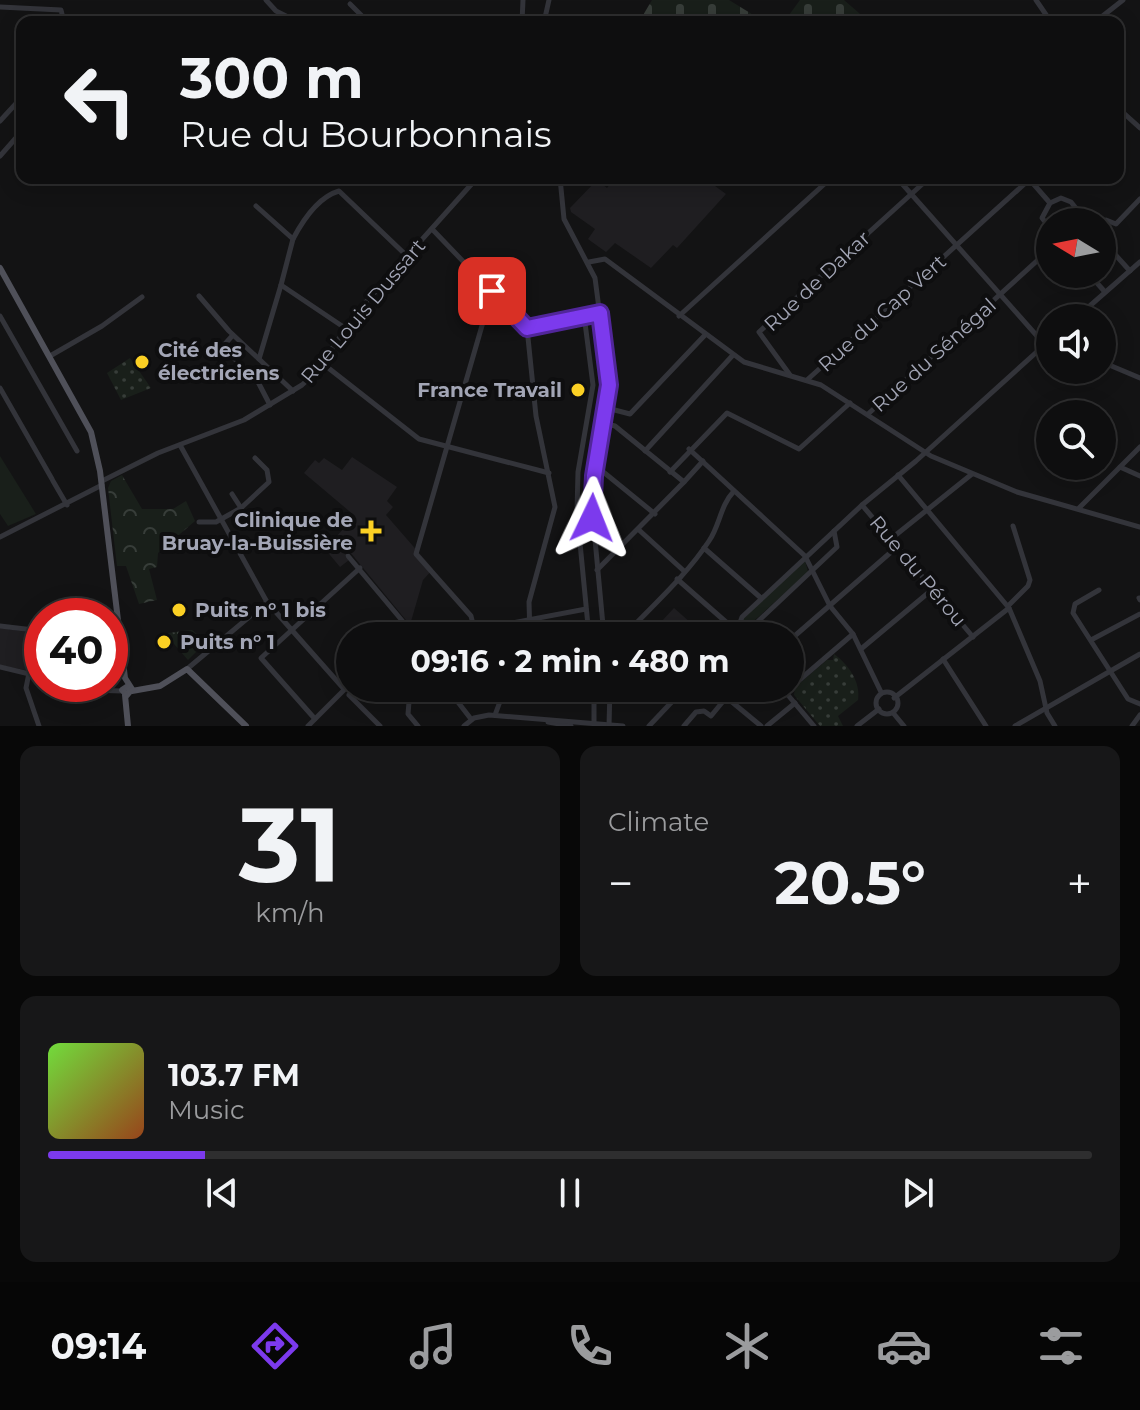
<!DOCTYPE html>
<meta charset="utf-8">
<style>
:root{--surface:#0e0e0f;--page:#171718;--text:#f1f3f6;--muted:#9b9c9e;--line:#2e2e2f;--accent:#7c3aed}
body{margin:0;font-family:Montserrat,sans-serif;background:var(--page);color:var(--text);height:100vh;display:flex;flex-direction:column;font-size:30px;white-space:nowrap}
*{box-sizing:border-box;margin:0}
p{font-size:26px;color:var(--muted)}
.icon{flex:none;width:44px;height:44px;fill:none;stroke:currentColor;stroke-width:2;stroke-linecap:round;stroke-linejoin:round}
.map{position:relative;height:726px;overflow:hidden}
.sheet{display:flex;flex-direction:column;gap:20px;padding:20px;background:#080808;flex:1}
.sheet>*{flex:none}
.banner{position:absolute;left:16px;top:16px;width:1108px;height:168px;border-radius:16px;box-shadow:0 4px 20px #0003,0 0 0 2px var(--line);background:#0e0e0f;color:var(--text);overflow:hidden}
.needle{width:52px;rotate:280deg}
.fabs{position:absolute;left:1036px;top:208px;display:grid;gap:16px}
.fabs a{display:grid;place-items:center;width:80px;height:80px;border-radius:50%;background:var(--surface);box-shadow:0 4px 20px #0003,0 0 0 2px var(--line);font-size:40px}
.speed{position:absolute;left:24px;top:598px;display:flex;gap:16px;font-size:40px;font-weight:700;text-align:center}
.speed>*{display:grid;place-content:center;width:104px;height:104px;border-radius:50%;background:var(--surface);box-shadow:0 4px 20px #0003,0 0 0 2px var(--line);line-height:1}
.speed .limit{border:12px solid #d22;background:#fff;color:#111}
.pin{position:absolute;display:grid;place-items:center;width:68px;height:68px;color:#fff;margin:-34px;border-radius:16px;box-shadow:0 4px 12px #0006}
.me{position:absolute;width:88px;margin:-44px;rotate:2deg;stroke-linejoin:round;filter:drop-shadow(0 0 6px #0008)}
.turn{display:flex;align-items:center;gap:28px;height:168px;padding:0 32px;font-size:36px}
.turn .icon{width:104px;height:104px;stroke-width:2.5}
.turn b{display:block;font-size:56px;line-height:68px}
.big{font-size:60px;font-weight:700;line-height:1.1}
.sheet .card{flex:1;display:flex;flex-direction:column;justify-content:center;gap:12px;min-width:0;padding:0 28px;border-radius:16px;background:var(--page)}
.sheet .dial{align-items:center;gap:0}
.dial b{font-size:104px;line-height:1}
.song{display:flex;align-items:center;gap:24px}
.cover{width:96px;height:96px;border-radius:12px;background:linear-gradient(135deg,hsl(100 70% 55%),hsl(20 70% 35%))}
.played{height:8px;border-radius:4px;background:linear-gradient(90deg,var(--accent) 15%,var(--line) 15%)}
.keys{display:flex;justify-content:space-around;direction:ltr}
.heat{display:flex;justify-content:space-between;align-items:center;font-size:44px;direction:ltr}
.sheet .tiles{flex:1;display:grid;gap:20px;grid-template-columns:1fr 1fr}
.card:last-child{grid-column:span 2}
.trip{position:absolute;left:336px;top:622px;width:468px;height:80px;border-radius:40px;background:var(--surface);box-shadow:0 4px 20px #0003,0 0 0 2px var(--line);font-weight:700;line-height:80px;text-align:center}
.tabs{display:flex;height:128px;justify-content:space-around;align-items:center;background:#060606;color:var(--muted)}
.tabs .icon{width:56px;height:56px}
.tabs .current{color:var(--accent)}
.tabs b{font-size:36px;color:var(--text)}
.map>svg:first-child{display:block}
</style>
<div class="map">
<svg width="1140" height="726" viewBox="0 0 1140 726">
<defs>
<pattern id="grass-tufts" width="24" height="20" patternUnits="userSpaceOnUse" patternTransform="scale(2)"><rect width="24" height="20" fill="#191f1a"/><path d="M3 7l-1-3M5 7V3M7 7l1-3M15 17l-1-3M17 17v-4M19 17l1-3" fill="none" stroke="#373d39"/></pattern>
<pattern id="forest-crowns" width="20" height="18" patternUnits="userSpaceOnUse" patternTransform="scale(2)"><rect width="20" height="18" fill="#191f1a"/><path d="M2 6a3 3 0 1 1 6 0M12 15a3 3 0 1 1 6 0" fill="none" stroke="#373d39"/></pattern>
<pattern id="cemetery-stones" width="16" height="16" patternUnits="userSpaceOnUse" patternTransform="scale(2)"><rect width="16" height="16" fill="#191f1a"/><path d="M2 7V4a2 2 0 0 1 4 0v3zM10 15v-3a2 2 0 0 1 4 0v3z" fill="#373d39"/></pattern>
<pattern id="park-dots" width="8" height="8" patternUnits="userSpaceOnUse" patternTransform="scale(2)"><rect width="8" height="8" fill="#191f1a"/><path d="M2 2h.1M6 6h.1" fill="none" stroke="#373d39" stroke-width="1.8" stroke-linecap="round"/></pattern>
</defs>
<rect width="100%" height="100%" fill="#131314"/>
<g fill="#1f1e21">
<polygon points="615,178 704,178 726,194 677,248 673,245 651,268 615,243 606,252 592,242 588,239 595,229 571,212 570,208 597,180 607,188"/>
<polygon points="352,457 397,487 387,501 393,507 386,515 433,569 423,580 410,625 350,552 345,556 349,560 340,567 325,549 355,516 304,473 315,460 319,463 324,458 342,470"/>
<polygon points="674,608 691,623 705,636 648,636"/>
<polygon points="0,628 42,634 34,672 0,665"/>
</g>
<g fill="url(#grass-tufts)">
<polygon points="805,561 808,572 746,628 741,622 744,617"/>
<polygon points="192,630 206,642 188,660 168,637 168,633"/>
</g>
<polygon fill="url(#forest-crowns)" points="122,475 142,509 173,509 186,501 195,521 158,553 157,567 149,569 157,600 139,604 126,566 117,566 108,488 111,481"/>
<g fill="url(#cemetery-stones)">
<polygon points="652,0 729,0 765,22 639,22"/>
<polygon points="800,0 844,0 867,20 784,22"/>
</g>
<g fill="url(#park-dots)">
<polygon points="130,358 151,388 121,400 107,373"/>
<path d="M 834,654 C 848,664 861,682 858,700 L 838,716 L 843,726 L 820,726 L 794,695 L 795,687 L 827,660 L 833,660 Z"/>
</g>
<polygon fill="#191f1a" points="0,456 36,514 8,526 0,514"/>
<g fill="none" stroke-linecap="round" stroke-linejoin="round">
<g stroke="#33343a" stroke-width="5">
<polyline points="266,0 276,11 298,22"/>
<polyline points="1036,0 1051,22"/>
<polyline points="350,4 368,22"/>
<polyline points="0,7 61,10 64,22"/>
<polyline points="522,22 523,0"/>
<polyline points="544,22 549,0"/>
<polyline points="1095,22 1123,0"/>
<polyline points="1118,108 1140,128"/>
<polyline points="0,121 22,97"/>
<polyline points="0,156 22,131"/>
<polyline points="560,178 564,219 595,278 609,385 592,507 604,636"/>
<polyline points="897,178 1045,345"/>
<polyline points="1030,180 1050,203"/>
<polyline points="256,206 293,239 281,285 345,328"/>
<polyline points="1101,222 1106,220 1116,224 1140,199"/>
<polyline points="1050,228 1042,218 1050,203 1061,198 1071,202 1087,222"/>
<polyline points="432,229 527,328 536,416 555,507 529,602 530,636"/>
<path d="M 293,239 C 303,220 318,197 339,191 L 408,257"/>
<polyline points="1102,240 1130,271"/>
<polyline points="589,262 605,259 744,362 821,385 931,456 1017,492 1140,527"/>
<polyline points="1089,274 1105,292"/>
<polyline points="199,296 229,331 293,391"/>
<polyline points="584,315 593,385 578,472 577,512 589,636"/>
<polyline points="0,316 77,451"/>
<polyline points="679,316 831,178"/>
<polyline points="1076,318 1140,262"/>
<polyline points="527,328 600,313"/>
<polyline points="233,335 224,345 225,350 257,380 270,405"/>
<polyline points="50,356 102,326 142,297"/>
<polyline points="259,359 281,285"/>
<polyline points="1102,362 1140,378"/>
<polyline points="322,363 419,439 549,473"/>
<polyline points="790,375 759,332 929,178"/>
<polyline points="807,380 1031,178"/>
<polyline points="0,388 52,479"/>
<polyline points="607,408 630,414 705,335"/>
<polyline points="868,414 1050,249"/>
<polyline points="603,423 615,426 684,482 703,461"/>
<polyline points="180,445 267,602 344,689"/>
<polyline points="689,449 805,556 830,606 853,634 881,692"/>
<polyline points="645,451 733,355"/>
<polyline points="596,466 655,514"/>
<polyline points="1120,467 1140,476"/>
<polyline points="670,472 727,413 799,449 850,403"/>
<polyline points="898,475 1009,608 1040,681 1047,713 1055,726"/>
<polyline points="53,481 67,505"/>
<polyline points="102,481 158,453 244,420 302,385 316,372 358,311 477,178"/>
<polyline points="862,505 973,637"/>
<polyline points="241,508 269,482 267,470 255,458"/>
<polyline points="1079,508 1140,447"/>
<polyline points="199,522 216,522 241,508 232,494"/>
<polyline points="639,530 684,571"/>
<polyline points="0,537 102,485"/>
<polyline points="892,538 972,474"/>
<polyline points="704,548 761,598"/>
<polyline points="348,556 415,636"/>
<polyline points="597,570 684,482"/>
<polyline points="677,579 734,629"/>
<polyline points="1099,590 1075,604 1073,613 1128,699 1140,704"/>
<polyline points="1139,598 1140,600"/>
<polyline points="1008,606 1028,586 1030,580 1013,526"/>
<polyline points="0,626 42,631"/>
<polyline points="474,628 471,616 416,554 492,291"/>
<polyline points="738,628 742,617 862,505 916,461 1050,340"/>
<polyline points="740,630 738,634 734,632 736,628 751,628 837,547 834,531"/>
<polyline points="443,636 586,609"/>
<path d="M 624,636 C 652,606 686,576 709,541 C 720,525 720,506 734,491"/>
<polyline points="790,640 898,546"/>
<polyline points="1091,640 1140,614"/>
<polyline points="861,649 934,588"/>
<polyline points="943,659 986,726"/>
<polyline points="0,667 42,677"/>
<polyline points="187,669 267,602"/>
<polyline points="29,673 26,688 39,726"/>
<polyline points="65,684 90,690 122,691"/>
<polyline points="385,688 414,697 409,702 408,714 418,726"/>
<polyline points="447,688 471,719"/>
<polyline points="594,688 594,723"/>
<polyline points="715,688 761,726"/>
<polyline points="782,688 814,726"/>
<polyline points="790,688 853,634"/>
<polyline points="353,691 355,688"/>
<circle cx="887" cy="703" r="11"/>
<polyline points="349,695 380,726"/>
<polyline points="414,697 424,688"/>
<polyline points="894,698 1009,608"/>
<polyline points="894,714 904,726"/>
<polyline points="495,715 505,688"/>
<polyline points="315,719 261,658 360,568"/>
<polyline points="548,722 571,726"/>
<polyline points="308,726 349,685"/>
<polyline points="464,726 474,718 489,715 623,726"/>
<polyline points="609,726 610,688"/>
<polyline points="649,726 685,688"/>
<polyline points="684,726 696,712 704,711 711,716 734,688"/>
<polyline points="767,726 795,703"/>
<polyline points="857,726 879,709"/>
<polyline points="1015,726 1140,654"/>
<polyline points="1132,726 1140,715"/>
</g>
<g stroke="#4f5059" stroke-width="6">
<polyline points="0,268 91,432 100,471 125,678 132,689 127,695 122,690 128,686"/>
<polyline points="132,691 160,686 187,669 246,726"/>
<polyline points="125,695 128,726"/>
</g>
</g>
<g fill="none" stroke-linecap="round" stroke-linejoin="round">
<defs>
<polyline id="route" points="492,291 527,328 600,313 609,385 594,476 592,518"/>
</defs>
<use href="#route" stroke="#51269a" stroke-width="20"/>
<use href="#route" stroke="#7c3aed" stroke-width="14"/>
</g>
<g fill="#fbd024" stroke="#0e0e0f" stroke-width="3">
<circle cx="142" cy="362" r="8"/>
<circle cx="578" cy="390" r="8"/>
<path d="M367 519h8v8h8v8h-8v8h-8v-8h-8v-8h8z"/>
<circle cx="179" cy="610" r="8"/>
<circle cx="164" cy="642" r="8"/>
</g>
<g text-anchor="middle" stroke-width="8" stroke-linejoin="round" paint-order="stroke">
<g font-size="20" fill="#a3a6b6" stroke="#0e0e0f">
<text transform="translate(817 281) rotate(-43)" y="7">Rue de Dakar</text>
<text transform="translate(363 311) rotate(-50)" y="7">Rue Louis Dussart</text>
<text transform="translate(882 313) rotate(-42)" y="7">Rue du Cap Vert</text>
<text transform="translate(934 355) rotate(-42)" y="7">Rue du Sénégal</text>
<text transform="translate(918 571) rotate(50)" y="7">Rue du Pérou</text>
</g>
<g font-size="20" font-weight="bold" fill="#a3a6b6" stroke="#0e0e0f" text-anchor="start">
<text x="158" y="357">Cité des<tspan x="158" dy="23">électriciens</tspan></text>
<text x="562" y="397" text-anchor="end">France Travail</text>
<text x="353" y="527" text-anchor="end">Clinique de<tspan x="353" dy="23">Bruay-la-Buissière</tspan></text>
<text x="195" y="617">Puits n° 1 bis</text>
<text x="180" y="649">Puits n° 1</text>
</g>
</g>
</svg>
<div class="fabs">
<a><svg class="needle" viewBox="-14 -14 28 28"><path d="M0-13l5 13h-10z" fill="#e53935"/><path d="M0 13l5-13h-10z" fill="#9b9c9e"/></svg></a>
<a><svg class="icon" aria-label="sound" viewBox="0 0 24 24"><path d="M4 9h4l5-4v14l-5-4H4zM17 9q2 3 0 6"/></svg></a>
<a><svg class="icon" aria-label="search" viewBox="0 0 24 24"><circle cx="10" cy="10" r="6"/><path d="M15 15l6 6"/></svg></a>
</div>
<div class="speed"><div class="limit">40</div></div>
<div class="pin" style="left:492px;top:291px;background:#d93025"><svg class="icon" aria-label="arrive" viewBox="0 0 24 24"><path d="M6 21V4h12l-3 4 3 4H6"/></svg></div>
<svg class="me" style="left:592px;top:518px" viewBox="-20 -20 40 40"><path d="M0-17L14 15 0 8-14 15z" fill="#7c3aed" stroke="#fff" stroke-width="4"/></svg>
<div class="trip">09:16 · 2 min · 480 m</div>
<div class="banner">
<div class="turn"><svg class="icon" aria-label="left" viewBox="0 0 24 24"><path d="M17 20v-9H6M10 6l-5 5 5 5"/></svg><div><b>300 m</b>Rue du Bourbonnais</div></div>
</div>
</div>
<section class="sheet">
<div class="tiles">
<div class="card dial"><b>31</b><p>km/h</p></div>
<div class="card"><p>Climate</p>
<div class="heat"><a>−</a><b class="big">20.5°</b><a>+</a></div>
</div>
<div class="card">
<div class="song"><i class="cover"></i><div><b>103.7 FM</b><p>Music</p></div></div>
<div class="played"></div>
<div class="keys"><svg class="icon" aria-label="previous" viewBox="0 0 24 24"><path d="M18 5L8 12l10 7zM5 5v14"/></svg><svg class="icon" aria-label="pause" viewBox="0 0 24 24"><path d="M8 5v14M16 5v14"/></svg><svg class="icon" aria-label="next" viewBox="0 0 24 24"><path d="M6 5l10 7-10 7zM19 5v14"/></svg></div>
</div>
</div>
</section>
<nav class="tabs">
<b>09:14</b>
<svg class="icon current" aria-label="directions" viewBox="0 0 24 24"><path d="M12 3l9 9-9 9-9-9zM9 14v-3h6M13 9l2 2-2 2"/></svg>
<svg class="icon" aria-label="music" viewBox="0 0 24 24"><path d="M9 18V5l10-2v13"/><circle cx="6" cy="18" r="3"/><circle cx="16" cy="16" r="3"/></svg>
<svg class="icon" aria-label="phone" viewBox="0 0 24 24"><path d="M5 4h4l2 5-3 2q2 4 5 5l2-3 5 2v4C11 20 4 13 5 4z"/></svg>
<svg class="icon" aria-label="climate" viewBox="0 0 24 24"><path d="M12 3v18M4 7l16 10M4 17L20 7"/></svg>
<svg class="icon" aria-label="car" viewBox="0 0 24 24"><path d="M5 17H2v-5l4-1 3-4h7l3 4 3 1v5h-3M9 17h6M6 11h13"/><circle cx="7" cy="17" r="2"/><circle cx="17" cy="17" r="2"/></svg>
<svg class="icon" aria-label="filters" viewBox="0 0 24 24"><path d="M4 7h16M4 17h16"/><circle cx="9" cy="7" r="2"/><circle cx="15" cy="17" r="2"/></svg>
</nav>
